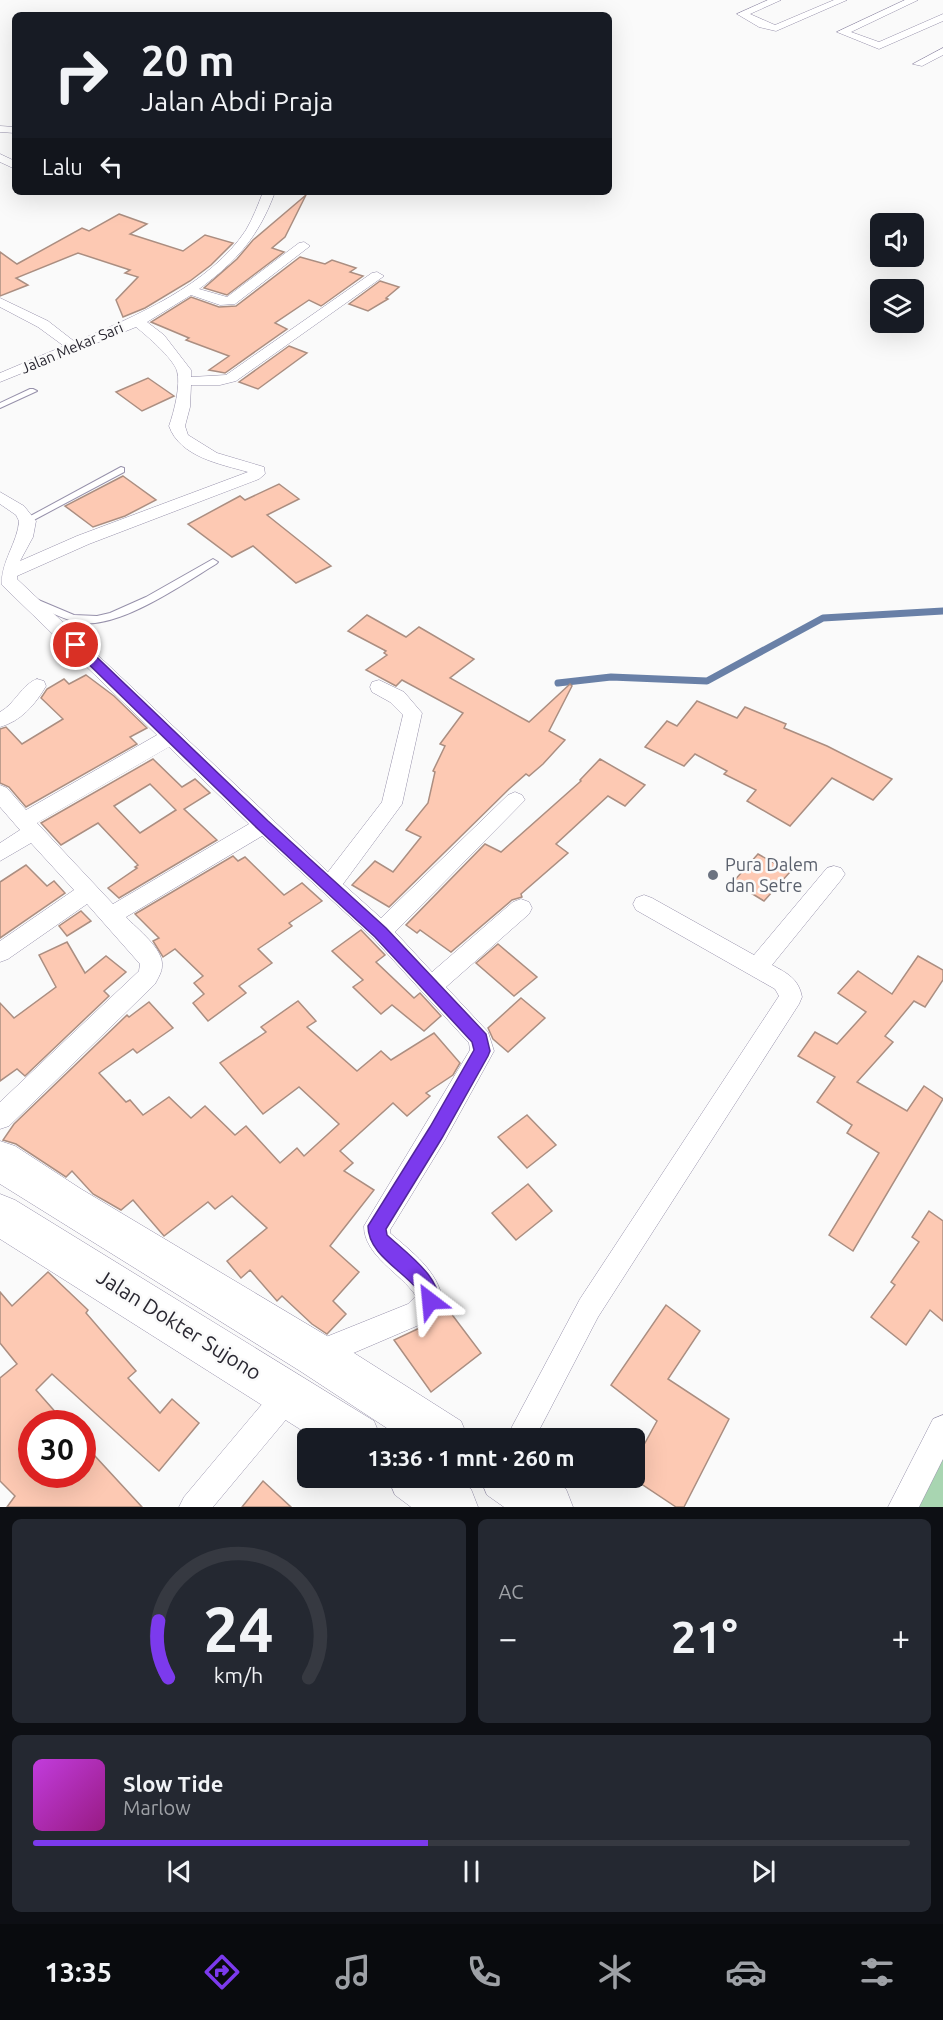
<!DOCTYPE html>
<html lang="id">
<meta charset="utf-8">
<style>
:root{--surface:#171b24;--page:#242831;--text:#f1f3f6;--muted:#9ea1a6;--line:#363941;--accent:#7c3aed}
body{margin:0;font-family:Ubuntu,sans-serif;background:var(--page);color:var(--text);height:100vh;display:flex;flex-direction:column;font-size:22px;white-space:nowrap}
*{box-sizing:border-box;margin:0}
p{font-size:20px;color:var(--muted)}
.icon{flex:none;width:33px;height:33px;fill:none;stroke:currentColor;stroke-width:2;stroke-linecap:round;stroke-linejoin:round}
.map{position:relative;height:1507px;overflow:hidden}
.details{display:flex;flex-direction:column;gap:12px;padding:12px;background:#0d0f14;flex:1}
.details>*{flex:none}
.banner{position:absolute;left:12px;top:12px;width:600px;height:183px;border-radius:9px;box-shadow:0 6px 24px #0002;background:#171b24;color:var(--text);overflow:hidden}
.fabs{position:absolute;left:870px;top:213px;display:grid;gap:12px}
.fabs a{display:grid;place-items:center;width:54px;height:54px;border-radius:9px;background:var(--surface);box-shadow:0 6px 24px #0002;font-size:30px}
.speed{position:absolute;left:18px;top:1410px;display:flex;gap:12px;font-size:30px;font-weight:700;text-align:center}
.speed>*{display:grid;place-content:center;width:78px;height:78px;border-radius:50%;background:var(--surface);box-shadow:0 6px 24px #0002;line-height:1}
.speed .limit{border:9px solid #d22;background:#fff;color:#111}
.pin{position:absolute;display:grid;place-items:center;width:51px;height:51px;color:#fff;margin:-26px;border:3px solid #fff;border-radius:50%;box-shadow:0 2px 6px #0007}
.me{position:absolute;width:66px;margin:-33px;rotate:331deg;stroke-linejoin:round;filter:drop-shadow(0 0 4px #0008)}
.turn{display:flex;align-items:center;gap:21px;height:126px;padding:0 30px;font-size:27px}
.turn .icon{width:78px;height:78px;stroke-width:2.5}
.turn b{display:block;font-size:42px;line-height:51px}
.then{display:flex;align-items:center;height:57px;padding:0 30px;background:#0003;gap:12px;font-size:22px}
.big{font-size:45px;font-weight:600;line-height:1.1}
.details .tile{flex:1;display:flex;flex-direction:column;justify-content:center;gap:9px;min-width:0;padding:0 21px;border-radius:9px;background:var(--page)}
.details .dial{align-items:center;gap:0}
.dial svg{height:156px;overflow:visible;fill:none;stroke:var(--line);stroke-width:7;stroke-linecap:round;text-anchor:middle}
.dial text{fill:var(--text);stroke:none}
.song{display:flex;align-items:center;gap:18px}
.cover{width:72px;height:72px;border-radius:9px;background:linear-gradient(135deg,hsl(290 70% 55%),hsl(310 70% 35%))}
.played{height:6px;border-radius:3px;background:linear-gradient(90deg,var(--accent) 45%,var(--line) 45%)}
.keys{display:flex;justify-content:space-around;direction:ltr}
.heat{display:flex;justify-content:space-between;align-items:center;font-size:33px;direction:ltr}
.details .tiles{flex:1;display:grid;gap:12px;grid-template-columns:1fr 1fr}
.tile:last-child{grid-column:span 2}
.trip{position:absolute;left:297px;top:1428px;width:348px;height:60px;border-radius:9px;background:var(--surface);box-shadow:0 6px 24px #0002;font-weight:600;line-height:60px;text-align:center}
.menu{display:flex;height:96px;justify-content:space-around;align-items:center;background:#090b0e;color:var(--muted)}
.menu .icon{width:42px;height:42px}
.menu .selected{color:var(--accent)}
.menu b{font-size:27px;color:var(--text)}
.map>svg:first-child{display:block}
</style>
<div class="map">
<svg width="943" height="1507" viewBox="0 0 943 1507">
<rect width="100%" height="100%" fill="#fafafa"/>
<polygon fill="#a8d5b1" points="943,1458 943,1507 916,1507"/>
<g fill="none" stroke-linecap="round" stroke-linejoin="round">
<polyline stroke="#6980a7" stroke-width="7" points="558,683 611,677 707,681 823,618 943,611"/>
</g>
<g fill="#fdc9b3" stroke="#ab8e81" stroke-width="1.5" fill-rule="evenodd">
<polygon points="306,195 285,237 272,248 284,252 227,295 204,288 237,259 253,240"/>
<polygon points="119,214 147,224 130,234 183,251 205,235 233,243 211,265 190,281 145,308 123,317 116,300 138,277 125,273 130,270 78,253 16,278 28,285 0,296 0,252 17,264 82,228 89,231"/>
<polygon points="300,257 325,264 332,260 356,268 350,272 363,276 324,304 321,306 309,300 275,323 287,329 225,373 209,370 229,356 186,340 189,338 151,322 191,297 219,307 236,306"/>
<polygon points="380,281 399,287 386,298 388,299 368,311 349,304"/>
<polygon points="289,346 307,353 258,389 239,382"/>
<polygon points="148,378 174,396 142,411 116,392"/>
<polygon points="123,476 156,500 125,516 93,527 65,506"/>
<polygon points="279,484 299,499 267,515 331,566 296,583 253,546 232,557 188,524 240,496 245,500"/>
<polygon points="367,615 406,637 419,627 474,659 450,678 529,722 570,684 572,686 549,731 565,740 543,764 529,776 526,774 509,789 389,907 352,885 375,861 393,872 421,837 406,830 428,803 435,772 433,771 445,746 440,744 463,713 402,680 396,686 366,670 387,655 384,653 386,651 348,631"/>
<polygon points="86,675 114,696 147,728 130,737 137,744 26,807 9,787 0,783 0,729 6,727 22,744 63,719 41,698 47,689 64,679 69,684"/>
<polygon points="697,701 737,718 745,707 786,724 784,728 827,746 892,779 873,800 832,778 790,826 747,801 756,790 724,774 727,771 695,754 684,766 645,747 667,721 677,726"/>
<path d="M 153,759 L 182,787 L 195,779 L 210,793 L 184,809 L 217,840 L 119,898 L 108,888 L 137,868 L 135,867 L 138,865 L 98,823 L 61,845 L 41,823 ZM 150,784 L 176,810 L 140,833 L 114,806 Z"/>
<polygon points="600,759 645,785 625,806 608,796 556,844 568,853 521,894 522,897 512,900 451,952 420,930 417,933 406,925 485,844 501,852 581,781 580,780"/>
<polygon points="758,854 790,872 764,901 733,882"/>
<polygon points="233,856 238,861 245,857 284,895 302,883 322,901 289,923 292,926 258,949 272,963 239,986 246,993 208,1021 193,1003 204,994 194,983 203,976 175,949 163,957 153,941 159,938 135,914"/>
<polygon points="26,865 47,886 54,881 65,893 0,938 0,882"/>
<polygon points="81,911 91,921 67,936 59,926"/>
<polygon points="361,930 385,955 376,962 414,998 420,993 441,1016 424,1031 392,1005 381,1014 353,987 363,980 332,951"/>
<polygon points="67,942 85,973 106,956 126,972 104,991 109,996 25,1076 17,1069 0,1081 0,1003 14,1018 56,987 39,955"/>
<polygon points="498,944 537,977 514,996 476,963"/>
<polygon points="918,956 943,970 943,980 925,1007 914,1001 885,1036 893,1042 857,1082 907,1111 924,1086 943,1099 853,1251 829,1235 879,1153 847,1133 852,1125 817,1102 835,1077 798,1056 815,1032 837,1044 866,1012 838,993 858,971 892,994"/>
<polygon points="521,998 545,1018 508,1052 493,1039 488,1028"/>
<polygon points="298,1001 316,1021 307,1027 357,1071 381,1051 391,1060 434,1033 460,1063 453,1075 426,1093 430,1096 407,1116 393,1103 340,1151 353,1163 344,1171 374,1190 330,1246 359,1272 333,1301 346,1314 327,1334 312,1324 282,1296 277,1301 250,1270 241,1278 227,1261 267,1228 232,1196 215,1209 208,1202 164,1236 133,1200 121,1210 93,1194 72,1171 66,1177 16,1144 3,1140 14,1124 127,1015 129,1017 149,1002 173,1028 137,1053 133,1049 99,1073 126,1102 130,1100 143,1115 169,1097 191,1118 205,1106 235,1135 246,1126 280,1163 297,1148 304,1156 339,1124 299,1087 263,1114 220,1063 266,1032 261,1027"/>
<polygon points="527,1115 556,1145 527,1168 498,1137"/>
<polygon points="528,1184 552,1211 516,1240 492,1213"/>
<polygon points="929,1211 943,1221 943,1321 930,1310 906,1345 871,1317 895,1285 891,1282 919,1242 912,1237"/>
<polygon points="48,1272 88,1310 86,1313 136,1371 128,1378 160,1413 172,1399 199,1423 159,1471 52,1374 36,1390 66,1424 32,1424 32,1474 82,1474 82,1442 142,1507 7,1507 15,1496 0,1481 0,1378 17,1364 0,1343 0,1292 12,1306"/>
<polygon points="444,1304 481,1353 431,1392 394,1340 428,1324 441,1312"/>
<polygon points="666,1305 700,1331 668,1379 729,1419 684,1507 676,1507 634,1479 634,1463 657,1421 611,1385"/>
<polygon points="263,1481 291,1507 242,1507"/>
</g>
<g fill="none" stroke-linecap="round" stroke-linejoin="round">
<defs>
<g id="lane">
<polygon points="30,389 33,389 37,391 0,408 0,403"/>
<polygon points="121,467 124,468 124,472 30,522 27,523 23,520"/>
<path d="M 213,559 L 218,562 L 216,564 C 183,584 121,628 81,623 C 64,620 48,611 33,604 L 31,602 L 36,599 L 74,615 L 97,616 L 110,613 L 146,597 Z"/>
</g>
<g id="street">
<polygon points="768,0 781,0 750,14 775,25 834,0 847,0 776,31 759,27 737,14"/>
<polygon points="905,0 918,0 851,32 879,42 943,14 943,21 879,49 837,32"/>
<polygon points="943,48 943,55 922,66 913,64"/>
<polygon points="0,126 15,127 15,133 0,132"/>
<polygon points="0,154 15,161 15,169 0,162"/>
<path d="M 263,192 L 275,192 C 259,236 237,261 199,289 L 227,297 L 299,243 L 304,242 L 310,246 L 235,304 L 220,305 L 191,295 L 147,322 L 164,335 L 191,370 L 191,377 L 226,375 L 372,273 L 377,272 L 384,276 L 236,381 L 220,385 L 191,385 L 190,407 L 185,426 L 188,435 L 217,453 L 264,467 L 265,474 L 259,479 L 89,544 L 17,576 L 17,579 L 328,872 L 382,802 L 403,715 L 390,702 L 372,692 L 370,687 L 372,682 L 379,680 L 404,692 L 422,713 L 402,804 L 343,884 L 381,918 L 508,795 L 515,792 L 522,795 L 525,800 L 395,932 L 432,972 L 513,902 L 521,899 L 529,902 L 532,908 L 529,914 L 446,987 L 488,1032 L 494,1051 L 445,1140 L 390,1230 L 390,1233 C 412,1252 438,1271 443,1301 L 439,1310 L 426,1322 L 316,1369 L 306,1365 L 302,1355 L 306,1345 L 408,1304 L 416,1296 C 401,1273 364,1256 364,1226 L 470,1050 L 469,1043 L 373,938 L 262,836 L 126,917 C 137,929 164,949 162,966 C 162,972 158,978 155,984 L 9,1126 L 0,1129 L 0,1102 L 139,971 L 140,964 L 87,904 L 8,959 L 0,962 L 0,941 L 74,890 L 31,843 L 0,861 L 0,843 L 20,830 L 0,807 L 0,785 L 7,788 L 26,810 L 157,735 L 2,585 C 0,563 18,542 19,521 L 16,515 L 0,504 L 0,492 L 24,506 L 36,521 L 33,537 L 20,561 L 77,536 L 248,472 C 220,464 180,457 169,426 C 174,412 181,385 177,371 C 173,358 146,335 136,327 L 0,382 L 0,373 L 64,346 L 38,327 L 0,307 L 0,298 L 48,321 L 75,342 C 134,317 210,285 246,230 C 253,218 258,205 263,192 ZM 169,747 L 249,824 L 113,904 L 37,823 Z"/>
<path d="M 37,679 L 44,681 L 46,686 C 35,705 21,721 0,727 L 0,712 C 15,704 22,684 37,679 Z"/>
<path d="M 834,866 L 841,868 L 845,874 L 841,880 L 772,965 C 787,973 799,979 802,997 L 799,1004 L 598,1317 L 535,1438 L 506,1438 L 580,1299 L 779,996 L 775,989 L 636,910 L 633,904 L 636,898 L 644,895 L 652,898 L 754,955 L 827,868 Z"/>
<polygon points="289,1380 299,1384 303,1394 299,1404 213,1507 179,1507 184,1497 279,1384"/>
<polygon points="943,1415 943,1459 919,1507 888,1507 933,1419"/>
</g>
<g id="highway">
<polygon points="0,1141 15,1146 81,1189 332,1339 461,1421 468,1438 402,1438 300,1371 0,1184"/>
<polygon points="0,1194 15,1200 374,1421 381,1438 314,1438 0,1239"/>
<polygon points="388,1478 453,1478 471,1489 478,1507 411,1507 395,1495"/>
<polygon points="480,1478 547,1478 566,1489 573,1507 504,1507 487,1495"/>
</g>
</defs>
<use href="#lane" stroke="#9690aa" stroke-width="2"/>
<use href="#street" stroke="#9690aa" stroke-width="1"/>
<use href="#highway" stroke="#9690aa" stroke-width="1"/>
<use href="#lane" fill="#fff" fill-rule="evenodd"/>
<use href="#street" fill="#fff" fill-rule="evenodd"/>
<use href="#highway" fill="#fff" fill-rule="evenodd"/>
</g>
<path fill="#7c3aed" stroke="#51269a" stroke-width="1.5" d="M 76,641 L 81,642 L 268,821 L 386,928 L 486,1034 L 490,1051 L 488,1056 L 442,1138 L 386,1229 L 387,1235 C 405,1252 447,1281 437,1307 L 430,1310 L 423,1307 C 421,1301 422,1295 417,1289 C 402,1270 368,1254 368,1226 L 430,1127 L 474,1050 L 472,1042 L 375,937 L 258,829 L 72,648 L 70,645 Z"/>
<circle fill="#6b7280" stroke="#fafafa" stroke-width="2" cx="713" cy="875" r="6"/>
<g text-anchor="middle" stroke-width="5" stroke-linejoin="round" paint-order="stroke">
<g font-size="15" fill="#292731" stroke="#fafafa">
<text transform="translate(72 348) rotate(-23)" y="5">Jalan Mekar Sari</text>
</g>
<g font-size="18" fill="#5b616d" stroke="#fafafa" text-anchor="start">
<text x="725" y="871">Pura Dalem<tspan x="725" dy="21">dan Setre</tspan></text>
</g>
<g font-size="21" fill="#292731" stroke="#fafafa">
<text transform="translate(179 1325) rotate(32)" y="7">Jalan Dokter Sujono</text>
</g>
</g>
</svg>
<div class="fabs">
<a><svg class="icon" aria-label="sound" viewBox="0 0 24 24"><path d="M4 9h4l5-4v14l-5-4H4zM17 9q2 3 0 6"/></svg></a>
<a><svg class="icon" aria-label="layers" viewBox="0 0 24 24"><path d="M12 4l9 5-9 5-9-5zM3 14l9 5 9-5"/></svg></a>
</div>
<div class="speed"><div class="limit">30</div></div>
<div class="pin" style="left:76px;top:645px;background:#d93025"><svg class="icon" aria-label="arrive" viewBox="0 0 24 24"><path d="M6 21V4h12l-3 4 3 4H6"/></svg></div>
<svg class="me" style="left:430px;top:1301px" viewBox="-20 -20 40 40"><path d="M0-17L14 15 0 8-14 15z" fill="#7c3aed" stroke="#fff" stroke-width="4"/></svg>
<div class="trip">13:36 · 1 mnt · 260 m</div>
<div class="banner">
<div class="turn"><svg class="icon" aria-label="right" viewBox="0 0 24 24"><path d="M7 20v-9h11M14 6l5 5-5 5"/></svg><div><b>20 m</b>Jalan Abdi Praja</div></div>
<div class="then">Lalu<svg class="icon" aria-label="left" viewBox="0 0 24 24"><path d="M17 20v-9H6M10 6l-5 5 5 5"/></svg></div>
</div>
</div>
<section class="details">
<div class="tiles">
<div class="tile dial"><svg viewBox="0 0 100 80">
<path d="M14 69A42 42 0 1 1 86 69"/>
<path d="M14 69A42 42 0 0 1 9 40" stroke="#7c3aed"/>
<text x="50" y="56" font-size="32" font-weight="700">24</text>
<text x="50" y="72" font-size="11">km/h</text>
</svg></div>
<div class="tile"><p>AC</p>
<div class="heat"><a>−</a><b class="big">21°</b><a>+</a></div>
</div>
<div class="tile">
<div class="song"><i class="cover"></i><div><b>Slow Tide</b><p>Marlow</p></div></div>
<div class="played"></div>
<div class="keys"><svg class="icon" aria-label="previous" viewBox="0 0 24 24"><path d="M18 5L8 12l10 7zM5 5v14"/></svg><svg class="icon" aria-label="pause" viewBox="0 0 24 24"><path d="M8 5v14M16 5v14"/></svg><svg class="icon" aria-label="next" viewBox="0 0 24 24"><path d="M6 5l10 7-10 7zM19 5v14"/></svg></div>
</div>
</div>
</section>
<nav class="menu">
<b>13:35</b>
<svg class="icon selected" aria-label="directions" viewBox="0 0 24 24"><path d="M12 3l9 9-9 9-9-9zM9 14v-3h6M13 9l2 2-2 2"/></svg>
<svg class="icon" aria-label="music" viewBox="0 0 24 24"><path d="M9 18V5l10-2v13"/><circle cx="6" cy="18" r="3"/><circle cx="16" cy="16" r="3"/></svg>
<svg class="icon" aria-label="phone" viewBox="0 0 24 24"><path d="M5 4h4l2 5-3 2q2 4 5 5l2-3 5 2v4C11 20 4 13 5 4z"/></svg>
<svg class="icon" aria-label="climate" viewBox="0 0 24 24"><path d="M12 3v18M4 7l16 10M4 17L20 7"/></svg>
<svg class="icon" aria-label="car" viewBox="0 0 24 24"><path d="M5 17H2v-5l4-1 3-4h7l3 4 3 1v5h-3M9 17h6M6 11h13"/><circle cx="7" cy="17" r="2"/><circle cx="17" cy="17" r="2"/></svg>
<svg class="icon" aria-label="filters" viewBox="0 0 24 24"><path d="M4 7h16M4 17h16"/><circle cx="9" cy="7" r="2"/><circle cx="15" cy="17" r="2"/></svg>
</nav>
